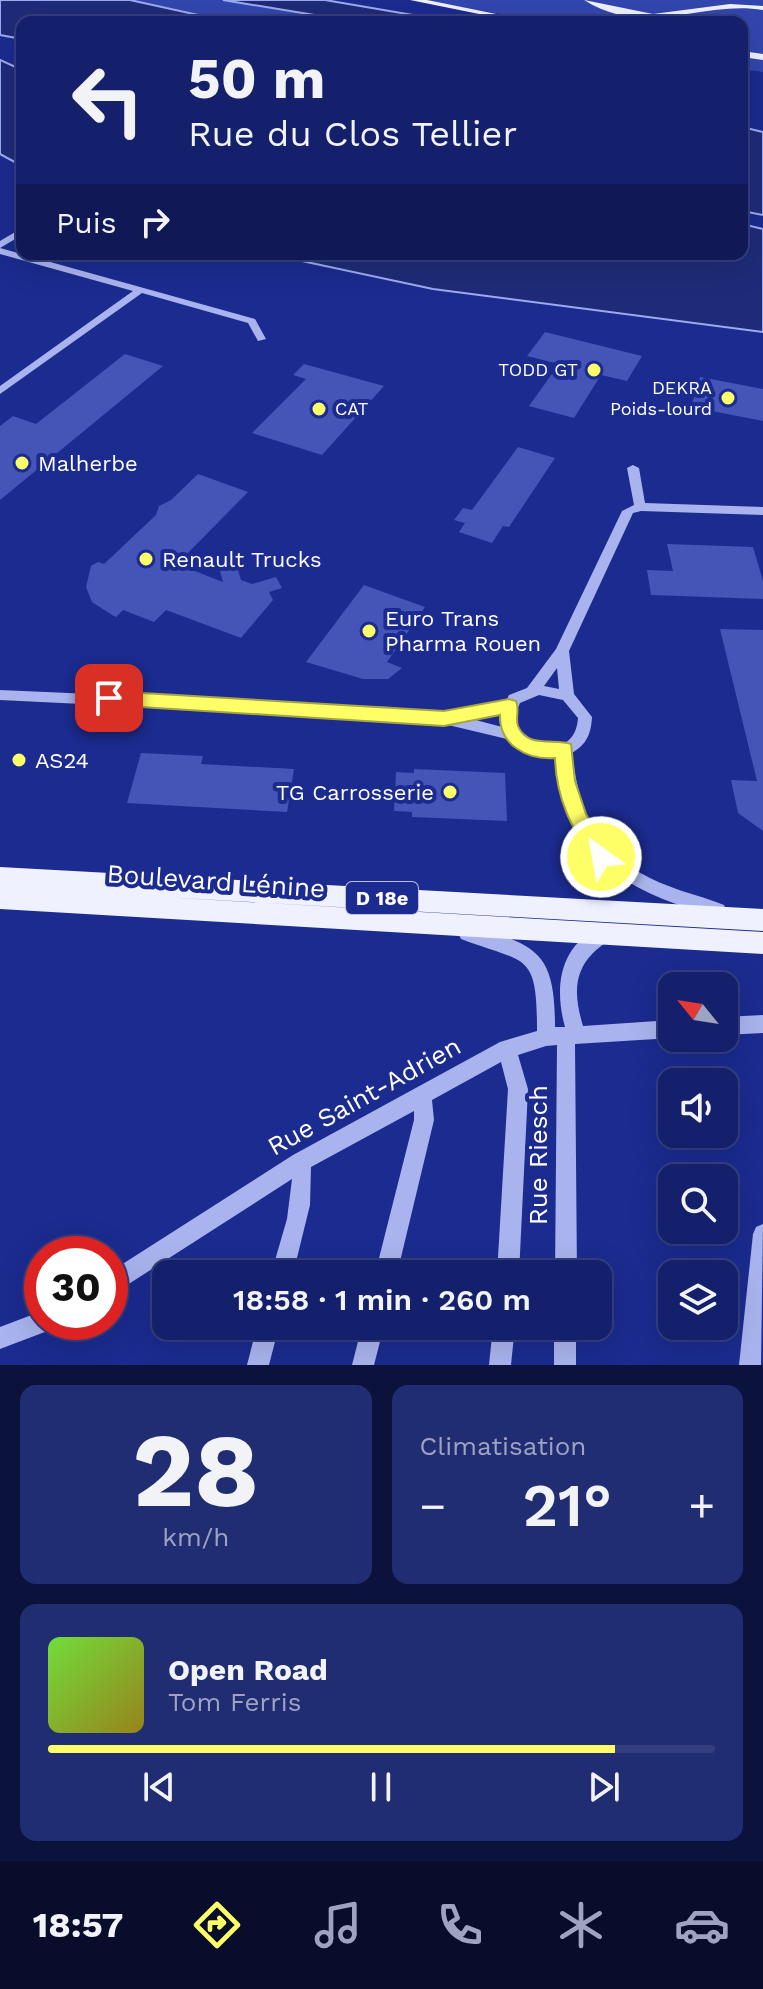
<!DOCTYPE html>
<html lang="fr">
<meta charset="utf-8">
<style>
:root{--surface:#14206b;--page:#212d73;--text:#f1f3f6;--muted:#9da3c1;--line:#333e7e;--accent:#feff66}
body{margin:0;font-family:"Work Sans",sans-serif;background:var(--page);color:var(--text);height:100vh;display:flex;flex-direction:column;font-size:30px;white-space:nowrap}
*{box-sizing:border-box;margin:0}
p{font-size:26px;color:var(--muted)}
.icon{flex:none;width:44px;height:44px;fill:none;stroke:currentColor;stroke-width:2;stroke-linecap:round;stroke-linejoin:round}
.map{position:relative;height:1365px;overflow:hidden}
.sheet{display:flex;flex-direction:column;gap:20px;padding:20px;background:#0b123b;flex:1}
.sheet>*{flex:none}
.banner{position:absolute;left:16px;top:16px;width:732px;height:244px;border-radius:16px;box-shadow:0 8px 32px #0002,0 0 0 2px var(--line);background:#14206b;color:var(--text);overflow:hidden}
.needle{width:52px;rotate:300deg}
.buttons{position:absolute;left:658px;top:972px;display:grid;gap:16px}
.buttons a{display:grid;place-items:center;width:80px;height:80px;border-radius:16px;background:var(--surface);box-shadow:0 8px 32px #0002,0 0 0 2px var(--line);font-size:40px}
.speed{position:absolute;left:24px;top:1236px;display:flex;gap:16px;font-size:40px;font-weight:700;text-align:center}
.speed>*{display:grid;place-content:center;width:104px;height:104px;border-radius:50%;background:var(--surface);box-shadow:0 8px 32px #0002,0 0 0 2px var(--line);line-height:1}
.speed .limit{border:12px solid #d22;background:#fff;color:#111}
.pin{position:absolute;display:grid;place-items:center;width:68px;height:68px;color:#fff;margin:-34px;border-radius:16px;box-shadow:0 4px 12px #0006}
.me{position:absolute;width:88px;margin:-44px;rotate:328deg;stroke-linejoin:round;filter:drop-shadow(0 0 6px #0008)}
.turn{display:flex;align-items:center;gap:28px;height:168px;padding:0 40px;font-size:36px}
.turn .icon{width:104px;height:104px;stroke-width:2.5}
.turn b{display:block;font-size:56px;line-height:68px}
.then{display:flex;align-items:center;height:76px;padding:0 40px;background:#0003;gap:16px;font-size:30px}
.big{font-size:60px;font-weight:600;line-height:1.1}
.sheet .tile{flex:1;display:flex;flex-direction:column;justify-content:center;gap:12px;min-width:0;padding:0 28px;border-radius:16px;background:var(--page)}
.sheet .dial{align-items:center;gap:0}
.dial b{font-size:104px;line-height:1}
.song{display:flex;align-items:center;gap:24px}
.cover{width:96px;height:96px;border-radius:12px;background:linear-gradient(135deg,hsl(100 70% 55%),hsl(50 70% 35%))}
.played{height:8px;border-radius:4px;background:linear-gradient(90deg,var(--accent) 85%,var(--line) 85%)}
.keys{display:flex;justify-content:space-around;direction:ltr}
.heat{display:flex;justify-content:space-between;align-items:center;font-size:44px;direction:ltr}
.sheet .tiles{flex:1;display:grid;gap:20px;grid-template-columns:1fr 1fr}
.tile:last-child{grid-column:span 2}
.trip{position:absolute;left:152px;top:1260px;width:460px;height:80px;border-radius:16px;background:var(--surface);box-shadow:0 8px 32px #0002,0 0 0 2px var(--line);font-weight:600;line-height:80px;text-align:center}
.tab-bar{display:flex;height:128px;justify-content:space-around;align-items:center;background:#080d2b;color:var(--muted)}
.tab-bar .icon{width:56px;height:56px}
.tab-bar .selected{color:var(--accent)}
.tab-bar b{font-size:36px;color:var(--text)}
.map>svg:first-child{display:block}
</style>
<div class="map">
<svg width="763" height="1365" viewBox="0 0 763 1365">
<rect width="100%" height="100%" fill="#1b2b8f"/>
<g fill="#3246af">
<polygon points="130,0 223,0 357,22 230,22"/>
<polygon points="418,0 763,0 763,72 742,69 742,22 549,22"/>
</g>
<g fill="#1f2b78" stroke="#9caaf0" stroke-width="2">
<polygon points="0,0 130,0 230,22 22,22 22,39 0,35"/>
<polygon points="223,0 325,0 454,22 357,22"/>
<polygon points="0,60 22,70 22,166 0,154"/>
<polygon points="742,127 763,132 763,215 742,211"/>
<polygon points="742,224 763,229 763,332 433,289 269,254 742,254"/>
</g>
<g fill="#4455b7">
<polygon points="545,332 642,356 627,381 601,375 574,418 529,406 559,364 527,356"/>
<polygon points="125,354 163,366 0,500 0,426 13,416 36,424"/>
<polygon points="304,364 384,386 322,455 252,433 306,379 293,375"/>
<polygon points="700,377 763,389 763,421 691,407"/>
<polygon points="518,447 555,458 509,527 503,526 492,543 459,532 465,523 454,520 463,508 472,510"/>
<polygon points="198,474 248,492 177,564 223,582 219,567 236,563 241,580 252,584 276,577 282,588 269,592 273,600 241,638 166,610 154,622 123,610 116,617 112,615 92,602 86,587 91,566 98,562 104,564 156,515 159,506 171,500"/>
<polygon points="667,544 753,547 763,581 763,599 651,595 647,570 673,571"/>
<polygon points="364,585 425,607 387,662 402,668 388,679 363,679 306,662"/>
<polygon points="720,629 763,630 763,831 738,813 731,780 757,781"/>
<polygon points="141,753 203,756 201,764 294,769 287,812 127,803"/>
<polygon points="414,769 505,773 507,821 412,817 412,812 394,811 396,772 414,773"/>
</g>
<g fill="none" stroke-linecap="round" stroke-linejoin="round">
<g fill="#a9b4ee" fill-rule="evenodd">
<polygon points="22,228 22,235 0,248 0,241"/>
<polygon points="0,248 255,319 266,339 258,341 248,323 142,293 0,394 0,386 133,291 0,254"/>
<path d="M 633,465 L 639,468 L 645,503 L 763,507 L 763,515 L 641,511 L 633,513 L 569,651 L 574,694 L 592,717 C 591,734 587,744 572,753 C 580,819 601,859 666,885 C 685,893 705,897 724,905 L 726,910 L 724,915 L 718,918 C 624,889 570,863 557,756 C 540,757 525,752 511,740 L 444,724 L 391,719 L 0,700 L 0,690 L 391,707 L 450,714 L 506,701 L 509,695 L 527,688 L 556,649 L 622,511 L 634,505 L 627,468 ZM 557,668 L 559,689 L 544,686 ZM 539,695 L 563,700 L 578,718 C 575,761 528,747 513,720 L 520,703 ZM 501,713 L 499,720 L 502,727 L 472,719 Z"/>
<path d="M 467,925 C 536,945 555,950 555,1027 L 565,1027 C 554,988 559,944 602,927 L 608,929 L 611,935 C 607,943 599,947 593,953 C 572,974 575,999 583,1026 L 672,1020 L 672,1038 L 575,1044 L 577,1274 L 555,1274 L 557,1045 L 546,1046 L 518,1055 L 528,1089 L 519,1274 L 497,1274 L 508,1089 L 501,1062 L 432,1100 L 434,1120 L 397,1274 L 375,1274 L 414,1120 L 414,1111 L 311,1167 L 310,1205 L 293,1274 L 271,1274 L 287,1219 L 292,1179 L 110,1296 L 110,1272 L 293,1155 L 500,1042 L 537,1031 C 537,951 527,964 461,939 L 458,933 L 461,927 Z"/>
<polygon points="763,1015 763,1033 724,1035 724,1017"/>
<polygon points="763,1224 761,1365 739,1365 753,1234 756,1227"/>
<polygon points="42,1311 42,1322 53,1322 50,1330 0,1349 0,1327"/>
<polygon points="257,1326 279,1326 269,1365 247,1365"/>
<polygon points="362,1326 384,1326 374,1365 352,1365"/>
<polygon points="493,1326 515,1326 511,1365 489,1365"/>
<rect x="554" y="1326" width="22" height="39"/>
</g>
<g fill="#f0f1ff" fill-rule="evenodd">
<polygon points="410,0 427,0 536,22 519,22"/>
<path d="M 584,0 L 653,14 L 730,4 L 763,6 L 763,10 C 701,0 646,39 584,0 Z"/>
<polygon points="742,51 763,54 763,60 742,57"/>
<polygon points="0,867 763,909 763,931 163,897 763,932 763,954 0,909"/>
</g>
</g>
<path fill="#feff66" stroke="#a5a642" stroke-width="2" d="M 109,691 L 444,711 L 509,699 L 516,701 C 520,709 515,718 518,726 C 527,749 555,738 571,744 L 575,781 L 586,814 L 612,857 L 609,863 L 594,863 C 572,828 556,799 555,758 C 527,760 499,745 500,715 L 444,726 L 109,705 L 100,698 Z"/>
<g fill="#feff66" stroke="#1b2b8f" stroke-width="3">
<circle cx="594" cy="370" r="8"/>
<circle cx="728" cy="398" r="8"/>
<circle cx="319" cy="409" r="8"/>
<circle cx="22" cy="463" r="8"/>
<circle cx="146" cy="559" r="8"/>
<circle cx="369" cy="631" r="8"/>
<circle cx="19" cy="760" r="8"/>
<circle cx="450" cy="792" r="8"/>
</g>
<g text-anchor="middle" stroke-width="8" stroke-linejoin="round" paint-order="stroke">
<g font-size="18" fill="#fff" stroke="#1b2b8f" text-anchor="end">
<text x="578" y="376">TODD GT</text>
<text x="712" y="394">DEKRA<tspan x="712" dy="21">Poids-lourd</tspan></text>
<text x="335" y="415" text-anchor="start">CAT</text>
</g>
<rect fill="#1b2b8f" stroke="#bbbfdd" stroke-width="2" x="346" y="882" width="72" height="32" rx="6"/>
<g font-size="20" font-weight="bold" fill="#fff">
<text x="382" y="905">D 18e</text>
</g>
<g font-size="22" fill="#fff" stroke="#1b2b8f" text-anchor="start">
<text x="38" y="471">Malherbe</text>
<text x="162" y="567">Renault Trucks</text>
<text x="385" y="626">Euro Trans<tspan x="385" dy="25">Pharma Rouen</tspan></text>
<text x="35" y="768">AS24</text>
<text x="434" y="800" text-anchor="end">TG Carrosserie</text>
</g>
<g font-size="26" fill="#fff" stroke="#1b2b8f">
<text transform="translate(216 881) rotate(4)" y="9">Boulevard Lénine</text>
<text transform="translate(364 1096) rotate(-29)" y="9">Rue Saint-Adrien</text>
<text transform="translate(538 1155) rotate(-90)" y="9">Rue Riesch</text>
</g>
</g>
</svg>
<div class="buttons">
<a><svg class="needle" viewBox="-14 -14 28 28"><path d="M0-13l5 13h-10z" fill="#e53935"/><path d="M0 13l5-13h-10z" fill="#9da3c1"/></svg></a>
<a><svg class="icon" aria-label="sound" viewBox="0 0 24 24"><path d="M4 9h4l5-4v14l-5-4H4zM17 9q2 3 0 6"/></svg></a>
<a><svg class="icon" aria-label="search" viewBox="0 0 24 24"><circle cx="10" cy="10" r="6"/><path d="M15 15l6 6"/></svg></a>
<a><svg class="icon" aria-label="layers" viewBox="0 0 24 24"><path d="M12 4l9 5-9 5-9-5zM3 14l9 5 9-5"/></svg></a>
</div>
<div class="speed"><div class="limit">30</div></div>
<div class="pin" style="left:109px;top:698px;background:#d93025"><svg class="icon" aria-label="arrive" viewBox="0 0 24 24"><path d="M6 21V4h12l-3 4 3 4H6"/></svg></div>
<svg class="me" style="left:601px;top:857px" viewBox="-20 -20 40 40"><circle r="17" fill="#feff66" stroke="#fff" stroke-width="3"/><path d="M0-11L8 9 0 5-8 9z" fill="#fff"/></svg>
<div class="trip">18:58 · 1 min · 260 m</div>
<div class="banner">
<div class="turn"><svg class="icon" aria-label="left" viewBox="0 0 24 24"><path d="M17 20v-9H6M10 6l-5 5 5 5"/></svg><div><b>50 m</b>Rue du Clos Tellier</div></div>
<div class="then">Puis<svg class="icon" aria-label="right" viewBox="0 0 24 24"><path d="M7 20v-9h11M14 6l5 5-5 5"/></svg></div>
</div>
</div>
<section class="sheet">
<div class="tiles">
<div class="tile dial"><b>28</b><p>km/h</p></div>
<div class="tile"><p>Climatisation</p>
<div class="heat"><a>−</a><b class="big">21°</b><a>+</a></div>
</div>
<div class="tile">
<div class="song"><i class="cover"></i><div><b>Open Road</b><p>Tom Ferris</p></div></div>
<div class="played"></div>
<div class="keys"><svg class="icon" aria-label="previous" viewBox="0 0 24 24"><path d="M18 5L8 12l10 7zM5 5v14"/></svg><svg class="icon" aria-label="pause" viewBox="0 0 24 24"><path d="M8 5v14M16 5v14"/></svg><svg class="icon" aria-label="next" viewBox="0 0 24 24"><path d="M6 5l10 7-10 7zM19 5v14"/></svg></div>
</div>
</div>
</section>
<nav class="tab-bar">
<b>18:57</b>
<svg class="icon selected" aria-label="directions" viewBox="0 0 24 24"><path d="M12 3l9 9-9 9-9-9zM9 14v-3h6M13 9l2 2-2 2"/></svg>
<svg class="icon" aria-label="music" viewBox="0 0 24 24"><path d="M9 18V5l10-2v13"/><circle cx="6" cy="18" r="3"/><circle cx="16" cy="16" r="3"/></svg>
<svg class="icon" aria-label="phone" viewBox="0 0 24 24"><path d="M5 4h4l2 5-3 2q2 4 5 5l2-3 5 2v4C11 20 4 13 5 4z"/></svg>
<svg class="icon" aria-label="climate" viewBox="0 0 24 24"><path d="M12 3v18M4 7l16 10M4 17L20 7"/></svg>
<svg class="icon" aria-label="car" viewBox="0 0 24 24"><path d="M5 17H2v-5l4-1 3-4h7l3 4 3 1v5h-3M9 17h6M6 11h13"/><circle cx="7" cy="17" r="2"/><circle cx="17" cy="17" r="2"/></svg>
</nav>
